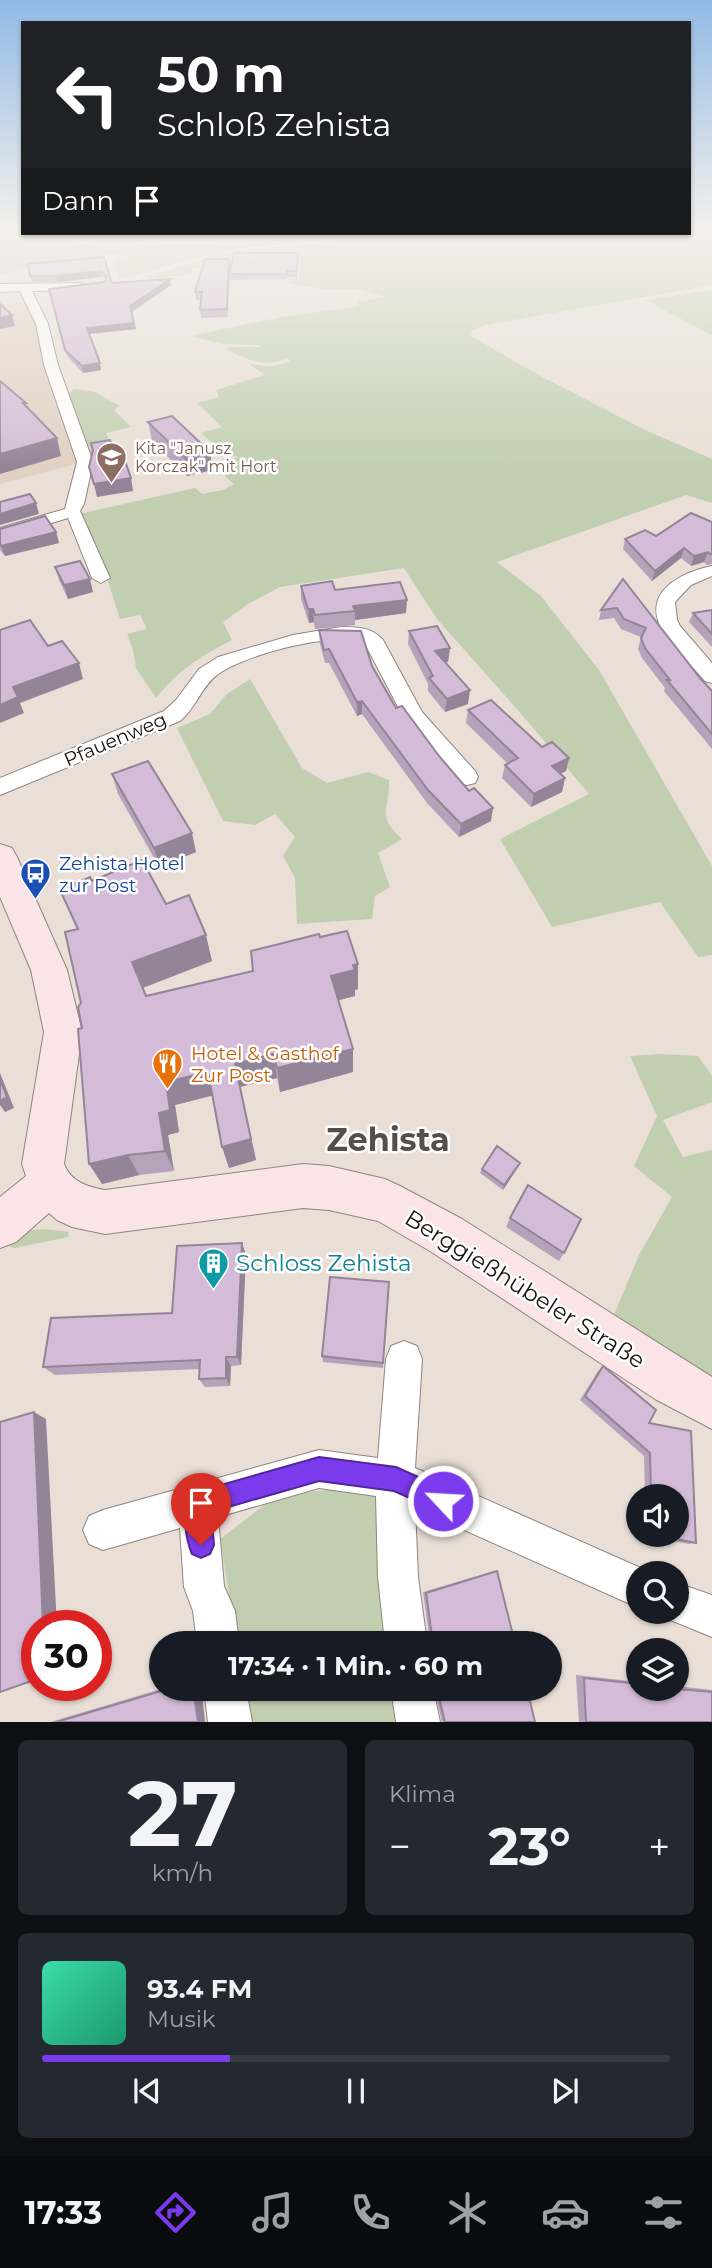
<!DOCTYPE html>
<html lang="de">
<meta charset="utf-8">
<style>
:root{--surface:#171b24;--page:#242831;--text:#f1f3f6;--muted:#9ea1a6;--line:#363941;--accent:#7c3aed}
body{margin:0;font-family:Montserrat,sans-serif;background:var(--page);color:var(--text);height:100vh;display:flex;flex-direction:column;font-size:26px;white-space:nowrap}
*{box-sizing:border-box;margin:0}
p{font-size:23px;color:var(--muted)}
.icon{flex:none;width:38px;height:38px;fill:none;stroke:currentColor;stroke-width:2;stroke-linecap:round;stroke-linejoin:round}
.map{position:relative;height:1722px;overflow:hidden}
.details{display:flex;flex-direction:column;gap:18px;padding:18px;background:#0d0f14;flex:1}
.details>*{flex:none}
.guide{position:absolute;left:21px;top:21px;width:670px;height:214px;border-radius:0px;box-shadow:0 2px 5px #0004;background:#202124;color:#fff;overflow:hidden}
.fabs{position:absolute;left:626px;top:1484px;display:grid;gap:14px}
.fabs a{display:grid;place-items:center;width:63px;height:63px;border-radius:50%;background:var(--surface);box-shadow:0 2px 5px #0004;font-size:35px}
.speed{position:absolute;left:21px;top:1610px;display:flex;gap:14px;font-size:35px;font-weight:700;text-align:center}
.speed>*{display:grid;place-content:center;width:91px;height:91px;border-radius:50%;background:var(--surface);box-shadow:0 2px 5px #0004;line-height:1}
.speed .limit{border:10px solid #d22;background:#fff;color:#111}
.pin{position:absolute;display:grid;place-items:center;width:60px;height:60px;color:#fff;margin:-72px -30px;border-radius:50% 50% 50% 0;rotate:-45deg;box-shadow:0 0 7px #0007}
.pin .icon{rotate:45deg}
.me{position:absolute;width:77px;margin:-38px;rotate:295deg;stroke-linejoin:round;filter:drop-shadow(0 0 5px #0008)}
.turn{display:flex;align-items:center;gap:24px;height:147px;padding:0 21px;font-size:32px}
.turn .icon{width:91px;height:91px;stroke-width:2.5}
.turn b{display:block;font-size:49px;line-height:60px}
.then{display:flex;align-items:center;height:66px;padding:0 21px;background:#0003;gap:14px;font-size:26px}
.big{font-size:52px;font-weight:700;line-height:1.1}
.details .tile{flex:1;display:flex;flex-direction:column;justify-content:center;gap:10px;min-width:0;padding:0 24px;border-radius:10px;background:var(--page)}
.details .dial{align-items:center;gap:0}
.dial b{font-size:91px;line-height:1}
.song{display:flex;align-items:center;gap:21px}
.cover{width:84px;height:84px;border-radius:10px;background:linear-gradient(135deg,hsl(160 70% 55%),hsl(160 70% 35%))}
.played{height:7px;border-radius:4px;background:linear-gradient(90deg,var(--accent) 30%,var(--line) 30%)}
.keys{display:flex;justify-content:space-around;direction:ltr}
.heat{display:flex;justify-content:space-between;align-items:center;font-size:38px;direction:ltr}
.details .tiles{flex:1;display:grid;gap:18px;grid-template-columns:1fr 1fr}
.tile:last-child{grid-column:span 2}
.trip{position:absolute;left:149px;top:1631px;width:413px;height:70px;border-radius:35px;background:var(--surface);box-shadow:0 2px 5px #0004;font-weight:700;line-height:70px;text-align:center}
.tab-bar{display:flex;height:112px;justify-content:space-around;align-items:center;background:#090b0e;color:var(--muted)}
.tab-bar .icon{width:49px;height:49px}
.tab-bar .on{color:var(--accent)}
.tab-bar b{font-size:32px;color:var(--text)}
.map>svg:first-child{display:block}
</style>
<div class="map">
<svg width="712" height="1722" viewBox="0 0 712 1722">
<rect width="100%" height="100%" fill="#e9dfd6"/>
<polygon fill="#e1d1c3" points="25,302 37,325 80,463 0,484 0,307"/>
<g fill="#c1cfb0">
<polygon points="0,229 23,229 23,233 40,233 85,245 120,233 160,233 138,244 147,246 235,242 304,242 227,250 119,279 113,260 128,257 127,254 103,254 67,262 32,265 0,275"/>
<path d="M 690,229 L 712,229 L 712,285 L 485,325 L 472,331 L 471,336 L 533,372 L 643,429 L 712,459 L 712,503 L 686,495 L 497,562 L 541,596 L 599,670 L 712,866 L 712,955 L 698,957 L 660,902 L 552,927 L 500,839 L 589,794 L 523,716 L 437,619 L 404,568 L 280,587 L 248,604 L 223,622 L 232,640 C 199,657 179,670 156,698 L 136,668 L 133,649 L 127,634 L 147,629 L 140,615 L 120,619 L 108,581 L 79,514 L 195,488 L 202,494 L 223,490 L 234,484 L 225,476 L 230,467 L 228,462 L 239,457 L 224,453 L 201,433 L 222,427 L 197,403 L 219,397 L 216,390 L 265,375 L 248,363 C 264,367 275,368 290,361 L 287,358 C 264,368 249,360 227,350 L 229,347 L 260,347 L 260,345 L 223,344 L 190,336 L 282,317 L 360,306 L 357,302 L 385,297 L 358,289 L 323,289 L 289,283 L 290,278 L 299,278 L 300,258 L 227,258 L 225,266 L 192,268 L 195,274 L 148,279 L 146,276 L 240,250 L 351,240 L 358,238 L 357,233 L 690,233 Z"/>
<polygon points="712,290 712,335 645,300"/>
<polygon points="75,389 95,392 120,406 114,410 131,427 106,433 113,450 89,453 88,446 69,398 68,393"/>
<path d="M 250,679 L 302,768 L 327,783 L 368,772 L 389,780 C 390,810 375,814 402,839 L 378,853 L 390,887 L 375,896 L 372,919 L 297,924 L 295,878 L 283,856 L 295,837 L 275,814 L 255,825 L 223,821 L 177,728 L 210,714 L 227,694 Z"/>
<polygon points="662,1054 698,1056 712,1076 712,1102 663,1120 683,1157 712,1150 712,1381 611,1322 639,1255 672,1197 634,1166 657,1116 630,1056"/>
<polygon points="43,1229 69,1232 68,1237 15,1248 5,1245 23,1231"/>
<polygon points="391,1484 401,1643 237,1643 220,1539 277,1495"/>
<polygon points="245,1689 407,1689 412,1722 250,1722"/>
</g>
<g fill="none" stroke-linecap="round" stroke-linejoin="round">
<defs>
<g id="street">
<polygon points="81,283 87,287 85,290 32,291 48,324 58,365 93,462 84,504 80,511 110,578 101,583 92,578 68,518 0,539 0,528 65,509 77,462 44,365 36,324 20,291 0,292 0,284"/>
<path d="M 712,566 L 712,576 L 691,585 L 675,602 L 677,620 L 680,626 L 712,663 L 712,683 L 705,681 C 692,665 663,639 658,620 C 648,587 687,571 712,566 Z"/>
<path d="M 341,627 C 357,627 372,627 383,640 L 422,712 L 475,771 L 478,777 L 475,783 L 467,785 L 459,783 L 406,722 L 364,642 C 334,631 243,655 217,675 C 201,687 196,708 180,721 L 0,795 L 0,778 L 164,711 L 176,700 L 199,669 L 218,657 L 293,635 Z"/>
<polygon points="404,1341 417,1346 422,1359 415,1468 652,1573 639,1573 639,1608 415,1508 418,1577 427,1643 385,1643 378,1577 376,1496 319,1488 218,1517 224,1586 235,1611 239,1643 197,1643 193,1611 184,1587 180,1528 103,1550 89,1544 83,1530 89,1516 103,1510 319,1450 378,1458 386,1359 391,1346"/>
<polygon points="677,1583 712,1595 712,1637 663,1617 660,1612 677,1612"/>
<polygon points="204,1689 246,1689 252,1722 208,1722"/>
<polygon points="391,1689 433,1689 440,1722 396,1722"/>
</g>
<path id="secondary" d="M 0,844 L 12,848 L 17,857 L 67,970 L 82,1032 L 64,1164 C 71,1182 88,1187 105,1190 L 303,1164 L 329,1166 L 385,1179 L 400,1186 L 462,1219 L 712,1377 L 712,1429 L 655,1399 L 430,1251 L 378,1221 L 329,1210 L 303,1208 L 105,1234 L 72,1227 L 57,1220 L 49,1213 L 16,1242 L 0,1248 L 0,1197 L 26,1176 L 22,1164 L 44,1032 L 31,970 L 0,897 Z"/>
</defs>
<use href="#street" stroke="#8f857d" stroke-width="2"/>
<use href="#secondary" stroke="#8f857d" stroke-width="2"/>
<use href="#street" fill="#fff" fill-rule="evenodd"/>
<use href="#secondary" fill="#fbe4e8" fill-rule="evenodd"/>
</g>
<g fill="#b6a2ba">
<polygon points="298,253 297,277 287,277 287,279 230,280 229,276 227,317 201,318 200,310 201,300 196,300 195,292 229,259 229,273"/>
<polygon points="104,257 112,283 170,279 171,285 132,312 136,329 89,334 101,370 83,373 67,356 49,289 105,282 106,280 102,277 58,282 32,282 30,276"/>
<polygon points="148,422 210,452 212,470 187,476 152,441"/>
<polygon points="712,522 712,564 707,565 704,562 691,566 681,558 652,581 623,549 625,539 656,536"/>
<polygon points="0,529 56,532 59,543 5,556 0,550"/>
<polygon points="55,567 93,592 68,599 59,580"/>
<polygon points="623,579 700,678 712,691 712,749 664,691 665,688 642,658 638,649 641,637 621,629 614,618 599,620 601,610"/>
<polygon points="301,586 335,590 406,613 355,620 355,625 315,629 314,622 309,623 301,599"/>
<polygon points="712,610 712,647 689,622 693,613"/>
<polygon points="319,630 372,666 396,708 439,756 491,821 459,837 427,803 362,714 357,716 329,663 325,663 320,644"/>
<polygon points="409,631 450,648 448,662 445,662 468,704 445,712 428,691 428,684 408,644"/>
<polygon points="468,710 542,747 569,758 566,771 560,774 565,778 562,792 531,807 502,778 505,765 507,763 466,723"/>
<polygon points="112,774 196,852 159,867 118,794"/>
<polygon points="92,881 166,904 212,961 143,988 146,996 253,971 320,937 358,989 355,990 355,996 338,1000 353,1072 280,1092 277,1078 240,1087 256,1160 229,1168 213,1095 175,1105 179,1132 168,1135 174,1171 139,1175 102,1184 82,1028 77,929 60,890"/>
<polygon points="518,1167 503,1190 480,1173 482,1169"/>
<polygon points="510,1218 564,1253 559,1261 506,1227"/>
<polygon points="246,1255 241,1365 231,1366 230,1386 205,1387 199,1379 200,1369 55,1375 43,1367 172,1313"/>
<polygon points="389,1282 383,1368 323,1362 322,1356"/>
<polygon points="603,1366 649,1423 696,1543 688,1544 645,1535 677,1535 677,1496 645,1496 644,1456 580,1400 598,1371"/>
<polygon points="497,1571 515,1643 428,1643 430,1643 423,1592 491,1572"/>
<polygon points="576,1675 639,1682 639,1689 677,1689 677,1686 712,1690 712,1722 579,1722"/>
<polygon points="161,1689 207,1689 202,1692 205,1722 50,1722"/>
<polygon points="434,1689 527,1689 535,1722 442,1722"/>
</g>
<g fill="#948497">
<polygon points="229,259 230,266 227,317 227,309"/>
<polygon points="101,271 102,277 58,282 56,276"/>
<polygon points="170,279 171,285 131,312 130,306"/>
<polygon points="12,315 15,326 0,329 0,318"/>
<polygon points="134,323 136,329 88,334 87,328"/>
<polygon points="100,363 101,370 83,373 82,366"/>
<polygon points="57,438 61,456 0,474 0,454"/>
<polygon points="210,452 212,470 187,476 184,457"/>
<polygon points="131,478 133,491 97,497 94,484"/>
<polygon points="36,503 39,514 0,525 0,514"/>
<polygon points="56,532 59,543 5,556 1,546"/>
<polygon points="684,548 681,558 652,581 655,571"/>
<polygon points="708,552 704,562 691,566 694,556"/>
<polygon points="90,579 93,592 68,599 64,585"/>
<polygon points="407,600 406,613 355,620 355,611 353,606"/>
<polygon points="308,609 313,609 314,622 309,623"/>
<polygon points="450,648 448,662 433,665 435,651"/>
<polygon points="79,663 83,679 20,703 24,713 0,723 0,705 13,687"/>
<polygon points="470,690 468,704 445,712 447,699"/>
<polygon points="362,701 362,714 357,716 357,702"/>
<polygon points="569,758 566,771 549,779 552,766"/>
<polygon points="565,778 562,792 531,807 534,794"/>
<polygon points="493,808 491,821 459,837 461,824"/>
<polygon points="192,833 196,852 159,867 154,848"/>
<polygon points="206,935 212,961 142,988 132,962"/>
<polygon points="358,964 358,989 355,990 355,996 332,1002 331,976 353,965"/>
<polygon points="353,1049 353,1072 280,1092 277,1068"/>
<polygon points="273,1054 277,1078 240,1087 256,1160 229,1168 222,1147 235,1064"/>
<polygon points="208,1072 215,1095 175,1105 179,1132 168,1135 174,1171 165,1151 159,1113 166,1082"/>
<polygon points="0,1073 14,1108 5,1112 0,1105"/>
<polygon points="128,1155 139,1175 102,1184 89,1164"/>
<polygon points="520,1163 518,1167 503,1190 504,1185"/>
<polygon points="242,1243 246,1255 241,1365 237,1357"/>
<polygon points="226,1357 231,1366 230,1386 226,1378"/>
<polygon points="34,1412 46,1419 57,1626 43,1626"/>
<polygon points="201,1689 205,1722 198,1722 194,1694"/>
</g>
<g fill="#d4bcd8" stroke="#948497" stroke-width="2">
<polygon points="234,253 298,253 297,271 287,271 287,274 229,274"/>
<polygon points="104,257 112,283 170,279 130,306 134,323 87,328 100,363 82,366 65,350 49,289 105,282 107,276 101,271 56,276 30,276 28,264"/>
<polygon points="205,259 229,259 227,309 200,310 202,292 195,292"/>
<polygon points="0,304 12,315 0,318"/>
<polygon points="0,381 26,403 23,403 57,438 0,454"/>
<polygon points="172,416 210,452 184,457 148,422"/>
<polygon points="110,440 117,459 124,458 131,478 94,484 89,467 93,450 91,443"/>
<polygon points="30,494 36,503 0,514 0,502"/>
<polygon points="691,513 712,522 712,554 710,554 708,552 694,556 684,548 655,571 625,539 645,530 656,536"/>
<polygon points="45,516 56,532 1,546 0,544 0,529"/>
<polygon points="80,561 90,579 64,585 55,567"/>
<polygon points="623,579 700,678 712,691 712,734 667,680 670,680 645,648 641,638 646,628 624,619 617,608 601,610"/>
<polygon points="332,581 335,590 400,582 407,600 353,606 355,611 315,615 313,609 308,609 301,586"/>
<polygon points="712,610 712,634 693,613"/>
<polygon points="30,620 48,646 62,641 79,663 13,687 18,697 0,705 0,630"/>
<polygon points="437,626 450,648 435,651 470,690 447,699 429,678 433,676 409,631"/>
<polygon points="319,630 361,631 372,666 396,708 402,706 439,756 469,791 474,788 493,808 461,824 428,790 362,701 357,702 329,649 324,650"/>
<polygon points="491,700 542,747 552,742 569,758 552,766 565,778 534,794 505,765 518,758 468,710"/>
<polygon points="148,761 192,833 154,848 112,774"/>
<polygon points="142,860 166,904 189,895 206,935 132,962 146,996 253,971 251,951 319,934 320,937 347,931 358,964 353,965 355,970 331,976 353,1049 277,1068 273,1054 235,1064 251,1139 222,1147 208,1072 166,1082 170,1110 159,1113 165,1151 128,1155 89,1164 78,1029 82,1028 78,1007 81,1003 65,932 78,929 60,890 90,877 92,881"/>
<polygon points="0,1080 7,1097 0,1101"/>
<polygon points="497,1146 520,1163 504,1185 482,1169"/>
<polygon points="528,1185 581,1219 564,1253 510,1218"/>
<polygon points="242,1243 237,1357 226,1357 226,1378 199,1379 200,1360 43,1367 51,1318 172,1313 177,1246"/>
<polygon points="330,1277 389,1282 383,1363 322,1356"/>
<polygon points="603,1366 656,1410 649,1423 691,1431 696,1543 656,1535 677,1535 677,1496 651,1496 650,1453 585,1396"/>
<polygon points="34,1412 43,1626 37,1626 37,1679 0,1692 0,1422"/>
<polygon points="497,1571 515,1643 433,1643 426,1593"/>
<polygon points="584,1678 639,1684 639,1689 677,1689 712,1692 712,1722 586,1722"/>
<polygon points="168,1689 204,1689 204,1691 194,1694 198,1722 57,1722"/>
<polygon points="437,1689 527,1689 535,1722 445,1722"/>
</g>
<linearGradient id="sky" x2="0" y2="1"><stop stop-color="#92bae5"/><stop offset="0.49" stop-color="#f5f1ed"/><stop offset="1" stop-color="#f5f1ed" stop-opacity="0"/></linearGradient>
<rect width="712" height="470" fill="url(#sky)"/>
<path fill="#7c3aed" stroke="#51269a" stroke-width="2" d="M 319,1457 L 396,1467 L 452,1492 L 456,1501 L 452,1510 L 443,1513 L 394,1491 L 319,1481 L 211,1512 L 214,1545 L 210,1554 L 201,1558 L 192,1554 C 185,1538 182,1510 189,1494 Z"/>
<defs>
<symbol id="school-pin" viewBox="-11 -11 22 30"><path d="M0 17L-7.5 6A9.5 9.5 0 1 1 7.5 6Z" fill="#8d6e63" stroke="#fff"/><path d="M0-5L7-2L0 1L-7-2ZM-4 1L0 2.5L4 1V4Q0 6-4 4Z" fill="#fff"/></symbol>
<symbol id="bus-pin" viewBox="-11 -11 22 30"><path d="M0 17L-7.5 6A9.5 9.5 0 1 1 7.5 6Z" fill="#1a4fb4" stroke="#fff"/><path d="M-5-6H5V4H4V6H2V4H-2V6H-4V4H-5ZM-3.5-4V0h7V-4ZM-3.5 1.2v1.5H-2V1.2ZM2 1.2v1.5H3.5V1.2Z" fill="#fff"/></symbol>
<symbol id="restaurant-pin" viewBox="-11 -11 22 30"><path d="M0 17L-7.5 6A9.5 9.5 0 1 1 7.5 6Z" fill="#e8710a" stroke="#fff"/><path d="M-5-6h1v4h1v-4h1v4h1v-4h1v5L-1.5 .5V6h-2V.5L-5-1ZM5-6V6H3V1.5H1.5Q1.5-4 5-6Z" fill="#fff"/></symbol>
<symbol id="building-pin" viewBox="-11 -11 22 30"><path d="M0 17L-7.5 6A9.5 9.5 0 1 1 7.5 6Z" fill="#0f9aa8" stroke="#fff"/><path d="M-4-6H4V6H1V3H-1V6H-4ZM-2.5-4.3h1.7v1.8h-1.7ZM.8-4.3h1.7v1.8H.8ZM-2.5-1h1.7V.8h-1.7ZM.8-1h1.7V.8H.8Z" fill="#fff"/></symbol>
</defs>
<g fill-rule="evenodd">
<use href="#school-pin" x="94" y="440" width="35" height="47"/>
<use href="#bus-pin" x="18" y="856" width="35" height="47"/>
<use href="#restaurant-pin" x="150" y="1046" width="35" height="47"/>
<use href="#building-pin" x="196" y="1246" width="35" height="47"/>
</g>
<g text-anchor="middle" stroke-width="5" stroke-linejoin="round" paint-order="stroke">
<g font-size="16" fill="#785e54" stroke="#fff" text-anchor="start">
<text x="135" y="454">Kita "Janusz<tspan x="135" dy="18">Korczak" mit Hort</tspan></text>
</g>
<g font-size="19" fill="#171310" stroke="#fff">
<text transform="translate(115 739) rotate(-23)" y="7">Pfauenweg</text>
</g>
<g font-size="19" fill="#164399" stroke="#fff" text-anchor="start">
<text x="59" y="870">Zehista Hotel<tspan x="59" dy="22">zur Post</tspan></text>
</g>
<g font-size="19" fill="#c56008" stroke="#fff" text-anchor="start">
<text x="191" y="1060">Hotel &amp; Gasthof<tspan x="191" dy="22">Zur Post</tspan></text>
</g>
<g font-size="23" fill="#0d838f" stroke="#fff" text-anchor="start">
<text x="236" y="1271">Schloss Zehista</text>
</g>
<g font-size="23" fill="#171310" stroke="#fff">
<text transform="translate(525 1289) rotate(32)" y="8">Berggießhübeler Straße</text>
</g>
<g font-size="32" font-weight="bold" fill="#574f47" stroke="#fff">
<text x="388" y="1151">Zehista</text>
</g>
</g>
</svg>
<div class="fabs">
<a><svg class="icon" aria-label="sound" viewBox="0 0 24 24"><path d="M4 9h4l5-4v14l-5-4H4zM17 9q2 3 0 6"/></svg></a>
<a><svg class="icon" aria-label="search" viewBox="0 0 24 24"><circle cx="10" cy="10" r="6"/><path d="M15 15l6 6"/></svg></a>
<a><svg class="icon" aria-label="layers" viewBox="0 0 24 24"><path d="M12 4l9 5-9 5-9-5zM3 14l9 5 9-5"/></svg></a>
</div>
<div class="speed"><div class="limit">30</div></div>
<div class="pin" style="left:201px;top:1545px;background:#d93025"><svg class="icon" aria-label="arrive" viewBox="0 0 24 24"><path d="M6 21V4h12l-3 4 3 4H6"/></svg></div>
<svg class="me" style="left:443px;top:1501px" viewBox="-20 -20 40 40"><circle r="17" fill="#7c3aed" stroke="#fff" stroke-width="3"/><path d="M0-11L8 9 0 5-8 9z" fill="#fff"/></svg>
<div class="trip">17:34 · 1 Min. · 60 m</div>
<div class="guide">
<div class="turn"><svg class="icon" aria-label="left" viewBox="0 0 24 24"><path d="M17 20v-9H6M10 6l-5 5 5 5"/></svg><div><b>50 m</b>Schloß Zehista</div></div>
<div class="then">Dann<svg class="icon" aria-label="arrive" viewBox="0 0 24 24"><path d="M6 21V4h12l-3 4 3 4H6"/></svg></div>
</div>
</div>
<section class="details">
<div class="tiles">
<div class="tile dial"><b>27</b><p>km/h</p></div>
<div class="tile"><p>Klima</p>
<div class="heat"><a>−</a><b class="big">23°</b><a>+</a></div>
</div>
<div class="tile">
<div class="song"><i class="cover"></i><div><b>93.4 FM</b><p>Musik</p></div></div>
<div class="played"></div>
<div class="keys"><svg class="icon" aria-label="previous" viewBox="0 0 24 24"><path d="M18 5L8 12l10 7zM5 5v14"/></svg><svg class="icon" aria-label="pause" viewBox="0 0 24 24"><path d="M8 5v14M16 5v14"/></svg><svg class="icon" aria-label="next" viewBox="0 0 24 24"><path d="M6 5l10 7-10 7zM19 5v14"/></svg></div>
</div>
</div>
</section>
<nav class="tab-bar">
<b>17:33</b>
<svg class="icon on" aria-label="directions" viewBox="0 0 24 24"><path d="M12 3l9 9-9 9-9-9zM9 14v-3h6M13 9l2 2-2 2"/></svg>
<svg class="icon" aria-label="music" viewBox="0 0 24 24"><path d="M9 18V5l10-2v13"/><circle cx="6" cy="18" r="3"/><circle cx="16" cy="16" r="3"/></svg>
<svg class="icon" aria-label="phone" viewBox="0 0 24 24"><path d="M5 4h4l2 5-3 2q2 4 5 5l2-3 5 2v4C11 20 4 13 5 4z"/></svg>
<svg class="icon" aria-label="climate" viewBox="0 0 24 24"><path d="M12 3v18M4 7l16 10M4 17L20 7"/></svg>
<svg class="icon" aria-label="car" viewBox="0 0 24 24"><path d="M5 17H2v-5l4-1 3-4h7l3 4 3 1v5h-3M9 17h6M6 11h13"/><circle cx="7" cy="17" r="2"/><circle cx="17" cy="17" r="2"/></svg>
<svg class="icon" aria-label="filters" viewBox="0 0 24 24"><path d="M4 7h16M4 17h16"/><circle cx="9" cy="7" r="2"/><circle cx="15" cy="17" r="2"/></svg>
</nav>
